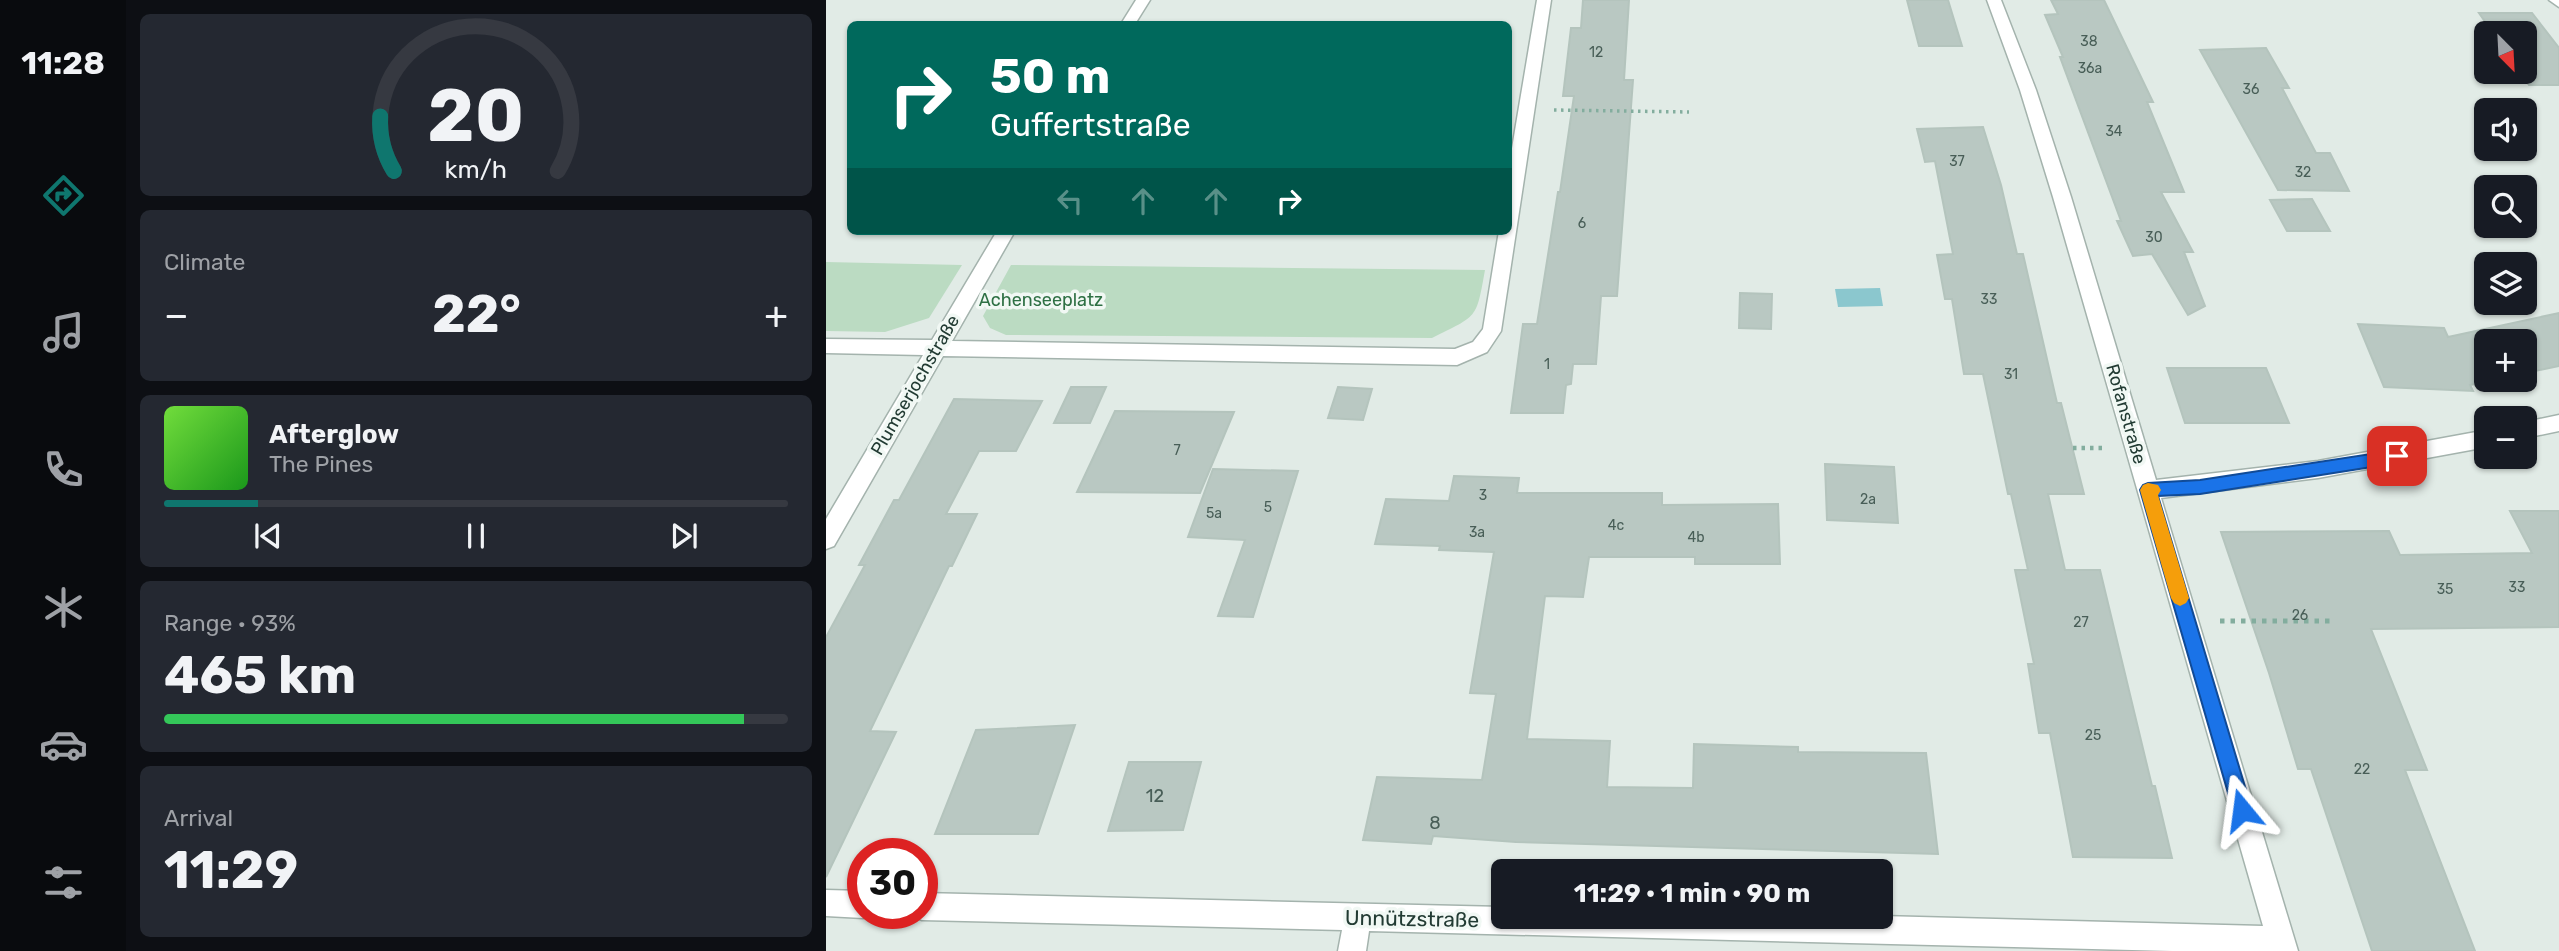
<!DOCTYPE html>
<meta charset="utf-8">
<style>
:root{--surface:#171b24;--page:#242831;--text:#f1f3f6;--muted:#9ea1a6;--line:#363941;--accent:#0f766e}
body{margin:0;font-family:Rubik,sans-serif;background:var(--page);color:var(--text);height:100vh;display:flex;flex-direction:column;font-size:26px;white-space:nowrap}
*{box-sizing:border-box;margin:0}
p{font-size:23px;color:var(--muted)}
.icon{flex:none;width:38px;height:38px;fill:none;stroke:currentColor;stroke-width:2;stroke-linecap:round;stroke-linejoin:round}
.map{position:relative;flex:1;overflow:hidden}
.sheet{display:flex;flex-direction:column;gap:14px;padding:14px;background:#0d0f14;width:700px}
.sheet>*{flex:none}
.banner{position:absolute;left:21px;top:21px;width:665px;height:214px;border-radius:10px;box-shadow:0 2px 5px #0004;background:#00695c;color:#fff;overflow:hidden}
.needle{width:46px;rotate:156deg}
.buttons{position:absolute;left:1648px;top:21px;display:grid;gap:14px}
.buttons a{display:grid;place-items:center;width:63px;height:63px;border-radius:10px;background:var(--surface);box-shadow:0 2px 5px #0004;font-size:35px}
.speed{position:absolute;left:21px;top:838px;display:flex;gap:14px;font-size:35px;font-weight:700;text-align:center}
.speed>*{display:grid;place-content:center;width:91px;height:91px;border-radius:50%;background:var(--surface);box-shadow:0 2px 5px #0004;line-height:1}
.speed .limit{border:10px solid #d22;background:#fff;color:#111}
.pin{position:absolute;display:grid;place-items:center;width:60px;height:60px;color:#fff;margin:-30px;border-radius:14px;box-shadow:0 4px 10px #0006}
.me{position:absolute;width:77px;margin:-38px;rotate:344deg;stroke-linejoin:round;filter:drop-shadow(0 0 5px #0008)}
.turn{display:flex;align-items:center;gap:24px;height:147px;padding:0 28px;font-size:32px}
.turn .icon{width:91px;height:91px;stroke-width:2.5}
.turn b{display:block;font-size:49px;line-height:60px}
.lanes{display:flex;align-items:center;height:66px;padding:0 28px;background:#0003;justify-content:center;gap:35px;direction:ltr}
.lanes .off{opacity:.35}
.big{font-size:52px;font-weight:700;line-height:1.1}
.sheet .widget{flex:1;display:flex;flex-direction:column;justify-content:center;gap:10px;min-width:0;padding:0 24px;border-radius:10px;background:var(--page)}
.sheet .dial{align-items:center;gap:0}
.dial svg{height:182px;overflow:visible;fill:none;stroke:var(--line);stroke-width:7;stroke-linecap:round;text-anchor:middle}
.dial text{fill:var(--text);stroke:none}
.song{display:flex;align-items:center;gap:21px}
.cover{width:84px;height:84px;border-radius:10px;background:linear-gradient(135deg,hsl(100 70% 55%),hsl(120 70% 35%))}
.played{height:7px;border-radius:4px;background:linear-gradient(90deg,var(--accent) 15%,var(--line) 15%)}
.keys{display:flex;justify-content:space-around;direction:ltr}
.heat{display:flex;justify-content:space-between;align-items:center;font-size:38px;direction:ltr}
.charge{height:10px;border-radius:5px;background:linear-gradient(90deg,#34c759 93%,var(--line) 0)}
.trip{position:absolute;left:665px;top:859px;width:402px;height:70px;border-radius:10px;background:var(--surface);box-shadow:0 2px 5px #0004;font-weight:700;line-height:70px;text-align:center}
main{display:flex;flex:1;min-height:0}
.tabs{display:flex;flex-direction:column;width:126px;justify-content:space-around;align-items:center;background:#090b0e;color:var(--muted)}
.tabs .icon{width:49px;height:49px}
.tabs .selected{color:var(--accent)}
.tabs b{font-size:32px;color:var(--text)}
.map>svg:first-child{display:block}
</style>
<main>
<nav class="tabs">
<b>11:28</b>
<svg class="icon selected" aria-label="directions" viewBox="0 0 24 24"><path d="M12 3l9 9-9 9-9-9zM9 14v-3h6M13 9l2 2-2 2"/></svg>
<svg class="icon" aria-label="music" viewBox="0 0 24 24"><path d="M9 18V5l10-2v13"/><circle cx="6" cy="18" r="3"/><circle cx="16" cy="16" r="3"/></svg>
<svg class="icon" aria-label="phone" viewBox="0 0 24 24"><path d="M5 4h4l2 5-3 2q2 4 5 5l2-3 5 2v4C11 20 4 13 5 4z"/></svg>
<svg class="icon" aria-label="climate" viewBox="0 0 24 24"><path d="M12 3v18M4 7l16 10M4 17L20 7"/></svg>
<svg class="icon" aria-label="car" viewBox="0 0 24 24"><path d="M5 17H2v-5l4-1 3-4h7l3 4 3 1v5h-3M9 17h6M6 11h13"/><circle cx="7" cy="17" r="2"/><circle cx="17" cy="17" r="2"/></svg>
<svg class="icon" aria-label="filters" viewBox="0 0 24 24"><path d="M4 7h16M4 17h16"/><circle cx="9" cy="7" r="2"/><circle cx="15" cy="17" r="2"/></svg>
</nav>
<section class="sheet">
<div class="widget dial"><svg viewBox="0 0 100 80">
<path d="M14 69A42 42 0 1 1 86 69"/>
<path d="M14 69A42 42 0 0 1 8 45" stroke="#0f766e"/>
<text x="50" y="56" font-size="32" font-weight="700">20</text>
<text x="50" y="72" font-size="11">km/h</text>
</svg></div>
<div class="widget"><p>Climate</p>
<div class="heat"><a>−</a><b class="big">22°</b><a>+</a></div>
</div>
<div class="widget">
<div class="song"><i class="cover"></i><div><b>Afterglow</b><p>The Pines</p></div></div>
<div class="played"></div>
<div class="keys"><svg class="icon" aria-label="previous" viewBox="0 0 24 24"><path d="M18 5L8 12l10 7zM5 5v14"/></svg><svg class="icon" aria-label="pause" viewBox="0 0 24 24"><path d="M8 5v14M16 5v14"/></svg><svg class="icon" aria-label="next" viewBox="0 0 24 24"><path d="M6 5l10 7-10 7zM19 5v14"/></svg></div>
</div>
<div class="widget"><p>Range · 93%</p><b class="big">465 km</b><div class="charge"></div></div>
<div class="widget"><p>Arrival</p><b class="big">11:29</b></div>
</section>
<div class="map">
<svg width="1733" height="951" viewBox="0 0 1733 951">
<rect width="100%" height="100%" fill="#e1ebe6"/>
<g fill="#bbdbc2">
<polygon points="0,262 136,265 103,318 59,332 0,331"/>
<path d="M 185,265 L 659,270 C 650,320 652,315 606,338 L 180,335 L 164,328 L 157,316 Z"/>
</g>
<polygon fill="#8bc7ce" points="1054,288 1057,306 1012,307 1009,289"/>
<g fill="#b9c8c2" stroke="#b4c4bd" stroke-width="2">
<polygon points="757,0 803,0 798,80 807,80 791,296 775,296 770,364 747,364 745,384 740,385 737,413 685,413 697,324 711,324 732,192 734,192 748,96 737,96 745,28 755,28"/>
<polygon points="1081,0 1122,0 1136,46 1093,46"/>
<polygon points="1225,0 1278,0 1327,102 1321,102 1358,192 1335,192 1367,252 1358,252 1379,306 1362,315 1326,254 1307,256 1291,221 1295,221 1234,57 1237,57 1219,15 1232,14"/>
<polygon points="1653,13 1706,13 1733,48 1733,85 1703,85 1694,72 1699,72 1699,33 1667,33"/>
<polygon points="1440,48 1463,88 1456,88 1490,153 1504,153 1523,191 1452,190 1374,50"/>
<polygon points="1157,127 1175,185 1191,254 1197,254 1231,403 1235,403 1258,494 1222,494 1239,570 1274,570 1326,786 1329,786 1346,858 1247,857 1224,733 1213,733 1202,664 1208,664 1189,570 1202,570 1185,494 1182,494 1157,374 1138,374 1126,299 1119,299 1111,255 1127,254 1109,161 1099,162 1091,129"/>
<polygon points="1486,199 1504,231 1461,231 1444,200"/>
<polygon points="914,293 946,294 945,329 913,328"/>
<polygon points="1733,313 1733,366 1699,373 1699,341 1661,341 1661,380 1668,380 1644,385 1647,391 1558,387 1532,324 1618,328 1622,337"/>
<polygon points="1341,368 1440,368 1463,423 1359,423"/>
<polygon points="245,387 280,387 264,423 228,423"/>
<polygon points="512,387 546,389 537,420 502,418"/>
<polygon points="128,399 216,401 190,451 153,451 120,514 151,514 126,566 123,566 44,731 70,732 0,877 0,637 39,565 33,565 68,500 73,500"/>
<polygon points="289,411 408,412 374,493 251,492"/>
<polygon points="999,464 1068,467 1072,523 1001,520"/>
<polygon points="387,469 472,471 427,617 392,616 419,540 362,537"/>
<polygon points="628,476 693,478 691,493 836,493 836,505 952,504 954,564 869,564 869,557 763,557 757,597 719,596 701,739 784,741 781,787 867,788 868,744 972,747 972,752 1100,753 1112,854 690,842 607,836 605,844 537,840 551,777 656,780 670,694 644,693 668,552 613,550 614,546 549,544 560,499 623,501"/>
<polygon points="1684,511 1733,511 1733,627 1545,629 1601,770 1579,770 1649,951 1546,951 1485,769 1472,769 1443,673 1395,532 1563,531 1574,555 1706,553"/>
<polygon points="249,725 212,834 109,834 150,730"/>
<polygon points="303,762 375,762 357,830 282,831"/>
</g>
<g fill="none" stroke-linecap="round" stroke-linejoin="round">
<defs>
<g id="minor">
<polygon points="310,0 324,0 309,24 295,24"/>
<polygon points="711,0 725,0 675,331 661,352 631,365 117,356 8,546 0,549 0,519 97,355 0,353 0,339 106,340 171,231 189,231 126,341 629,349 647,342 657,329 673,231 682,231 682,172"/>
<polygon points="1161,0 1175,0 1210,90 1245,197 1330,480 1492,461 1661,430 1661,447 1492,478 1335,498 1472,951 1346,951 543,931 540,951 512,951 516,930 96,920 86,916 86,914 96,914 96,893 677,907 677,917 1055,916 1437,926 1227,197 1194,90"/>
<polygon points="1723,0 1733,0 1733,7"/>
<polygon points="1733,415 1733,431 1699,438 1699,422"/>
<polygon points="0,890 37,891 37,914 47,915 37,918 0,916"/>
</g>
</defs>
<use href="#minor" stroke="#a4b3ad" stroke-width="3"/>
<polyline stroke="#83ad9e" stroke-width="3.5" stroke-dasharray="2.5 4.5" stroke-linecap="butt" points="728,110 863,112"/>
<polyline stroke="#83ad9e" stroke-width="4.5" stroke-dasharray="3.5 5" stroke-linecap="butt" points="1247,448 1278,448"/>
<polyline stroke="#83ad9e" stroke-width="5" stroke-dasharray="4.5 6" stroke-linecap="butt" points="1394,621 1505,621"/>
<use href="#minor" fill="#fff" fill-rule="evenodd"/>
</g>
<polygon fill="#1a73e8" stroke="#114b97" stroke-width="2" points="1571,450 1578,456 1571,463 1374,494 1332,496 1426,810 1423,817 1416,819 1409,817 1314,490 1317,485 1322,483 1374,480"/>
<polygon fill="#f59e0b" points="1322,483 1332,485 1335,490 1332,495 1363,598 1360,603 1354,606 1348,603 1345,598 1314,490 1317,485"/>
<g text-anchor="middle" stroke-width="7" stroke-linejoin="round" paint-order="stroke">
<g font-size="14" fill="#485e57">
<text x="1263" y="46">38</text>
<text x="770" y="57">12</text>
<text x="1264" y="73">36a</text>
<text x="1425" y="94">36</text>
<text x="1288" y="136">34</text>
<text x="1131" y="166">37</text>
<text x="1477" y="177">32</text>
<text x="756" y="228">6</text>
<text x="1328" y="242">30</text>
<text x="1163" y="304">33</text>
<text x="721" y="369">1</text>
<text x="1185" y="379">31</text>
<text x="351" y="455">7</text>
<text x="657" y="500">3</text>
<text x="1042" y="504">2a</text>
<text x="442" y="512">5</text>
<text x="388" y="518">5a</text>
<text x="790" y="530">4c</text>
<text x="651" y="537">3a</text>
<text x="870" y="542">4b</text>
<text x="1691" y="592">33</text>
<text x="1619" y="594">35</text>
<text x="1474" y="620">26</text>
<text x="1255" y="627">27</text>
<text x="1267" y="740">25</text>
<text x="1536" y="774">22</text>
</g>
<g font-size="18" fill="#2e7044" stroke="#f1f8f4">
<text x="215" y="306">Achenseeplatz</text>
</g>
<g font-size="18" fill="#223b33" stroke="#f1f8f4">
<text transform="translate(89 385) rotate(-60)" y="6">Plumserjochstraße</text>
<text transform="translate(1300 414) rotate(74)" y="6">Rofanstraße</text>
</g>
<g font-size="18" fill="#485e57">
<text x="329" y="802">12</text>
<text x="609" y="829">8</text>
</g>
<g font-size="21" fill="#223b33" stroke="#f1f8f4">
<text transform="translate(586 919) rotate(1)" y="7">Unnützstraße</text>
</g>
</g>
</svg>
<div class="buttons">
<a><svg class="needle" viewBox="-14 -14 28 28"><path d="M0-13l5 13h-10z" fill="#e53935"/><path d="M0 13l5-13h-10z" fill="#9ea1a6"/></svg></a>
<a><svg class="icon" aria-label="sound" viewBox="0 0 24 24"><path d="M4 9h4l5-4v14l-5-4H4zM17 9q2 3 0 6"/></svg></a>
<a><svg class="icon" aria-label="search" viewBox="0 0 24 24"><circle cx="10" cy="10" r="6"/><path d="M15 15l6 6"/></svg></a>
<a><svg class="icon" aria-label="layers" viewBox="0 0 24 24"><path d="M12 4l9 5-9 5-9-5zM3 14l9 5 9-5"/></svg></a>
<a>+</a>
<a>−</a>
</div>
<div class="speed"><div class="limit">30</div></div>
<div class="pin" style="left:1571px;top:456px;background:#d93025"><svg class="icon" aria-label="arrive" viewBox="0 0 24 24"><path d="M6 21V4h12l-3 4 3 4H6"/></svg></div>
<svg class="me" style="left:1416px;top:810px" viewBox="-20 -20 40 40"><path d="M0-17L14 15 0 8-14 15z" fill="#1a73e8" stroke="#fff" stroke-width="4"/></svg>
<div class="trip">11:29 · 1 min · 90 m</div>
<div class="banner">
<div class="turn"><svg class="icon" aria-label="right" viewBox="0 0 24 24"><path d="M7 20v-9h11M14 6l5 5-5 5"/></svg><div><b>50 m</b>Guffertstraße</div></div>
<div class="lanes"><svg class="icon off" aria-label="left" viewBox="0 0 24 24"><path d="M17 20v-9H6M10 6l-5 5 5 5"/></svg><svg class="icon off" aria-label="ahead" viewBox="0 0 24 24"><path d="M12 20V5M6 11l6-6 6 6"/></svg><svg class="icon off" aria-label="ahead" viewBox="0 0 24 24"><path d="M12 20V5M6 11l6-6 6 6"/></svg><svg class="icon" aria-label="right" viewBox="0 0 24 24"><path d="M7 20v-9h11M14 6l5 5-5 5"/></svg></div>
</div>
</div>
</main>
